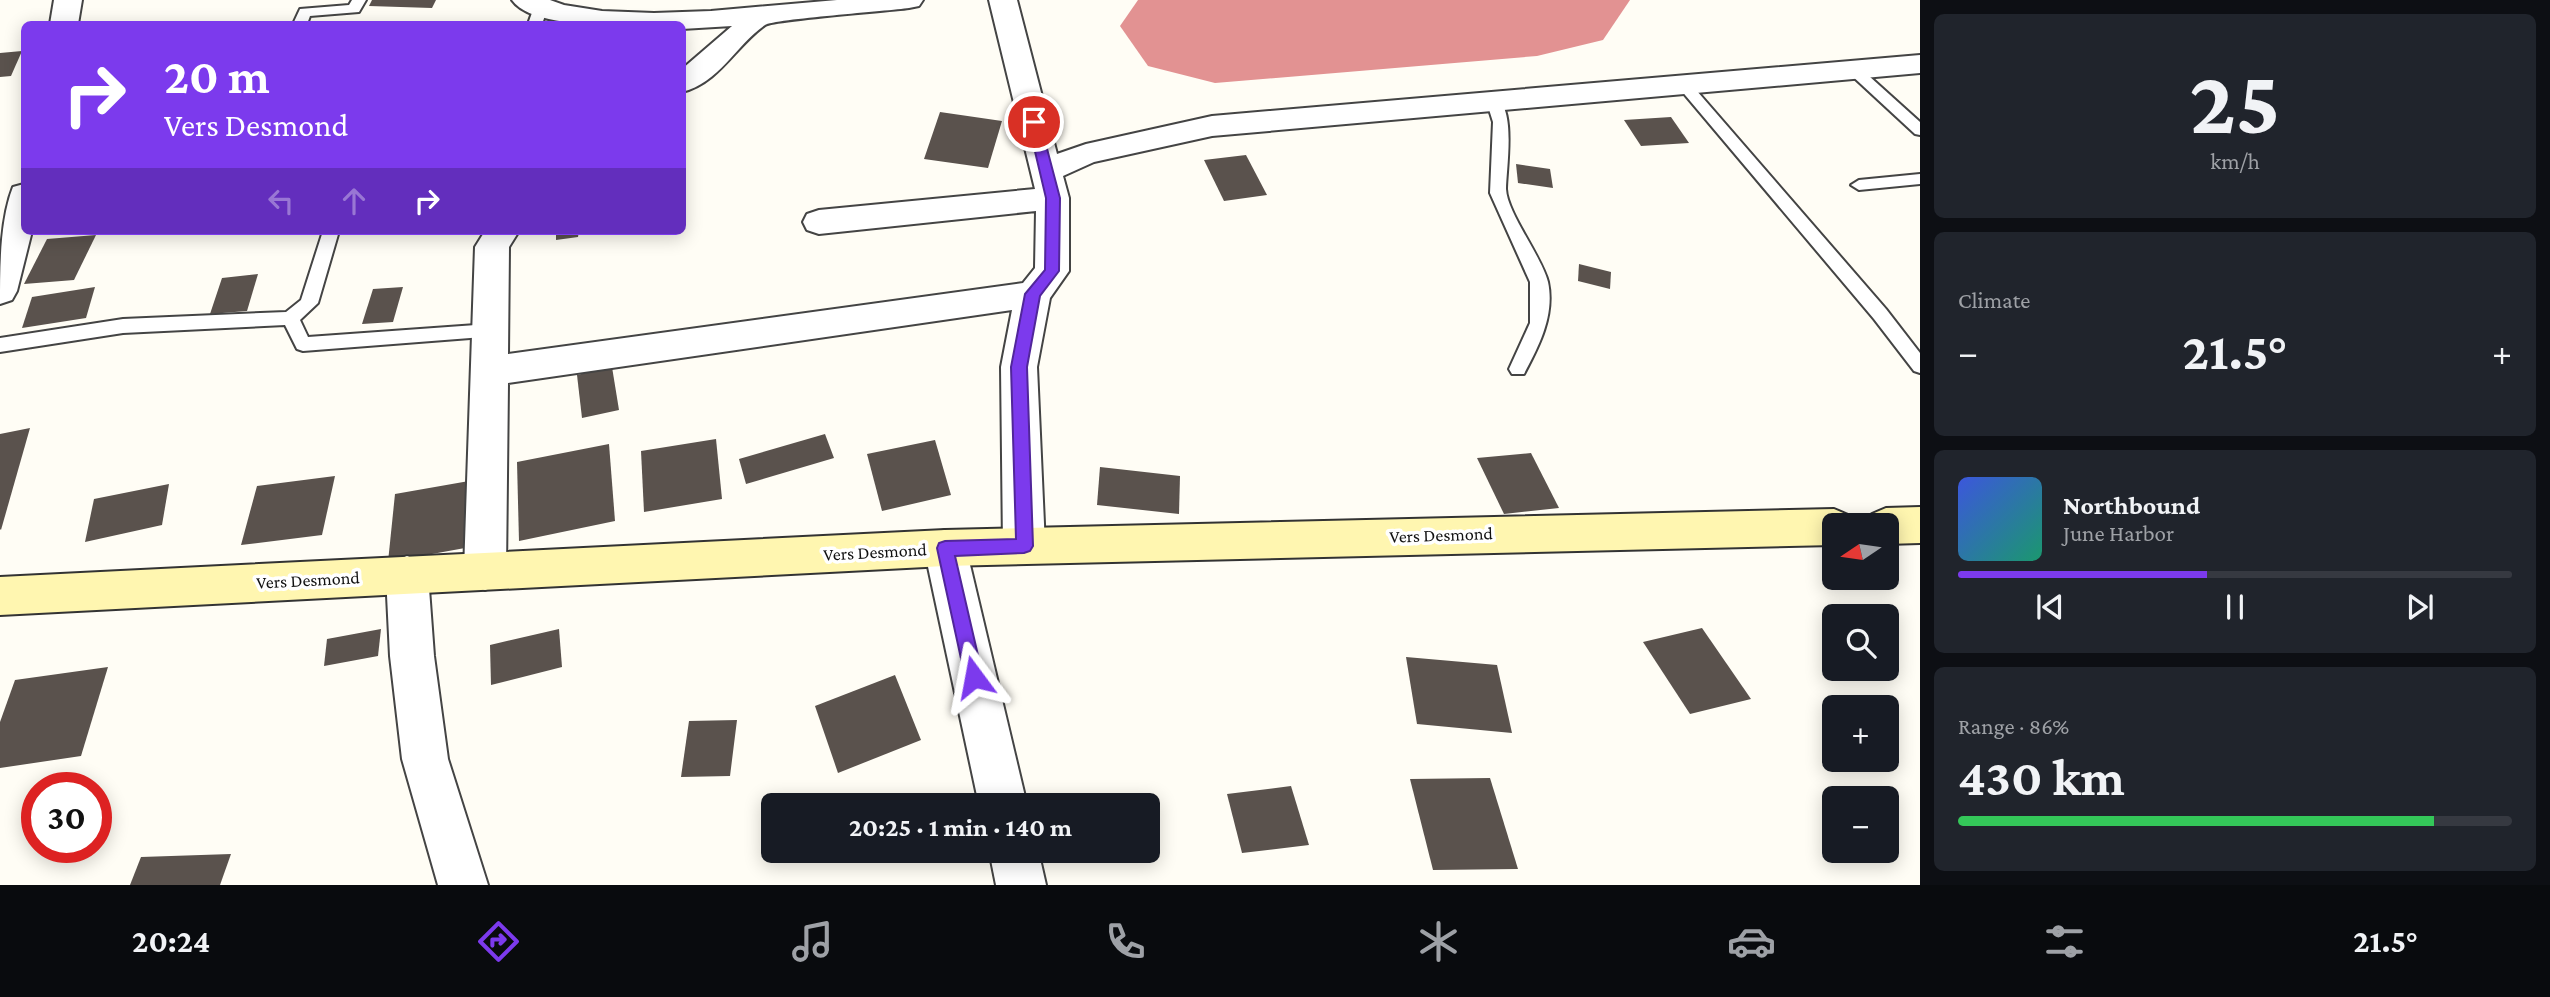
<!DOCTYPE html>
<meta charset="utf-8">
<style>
:root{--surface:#171b24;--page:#20242c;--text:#f1f3f6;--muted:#9ea1a6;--line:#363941;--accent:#7c3aed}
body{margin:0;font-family:"Crimson Pro",serif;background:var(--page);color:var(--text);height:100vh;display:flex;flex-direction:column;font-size:26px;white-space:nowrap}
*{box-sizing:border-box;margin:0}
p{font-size:23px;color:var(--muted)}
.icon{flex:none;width:38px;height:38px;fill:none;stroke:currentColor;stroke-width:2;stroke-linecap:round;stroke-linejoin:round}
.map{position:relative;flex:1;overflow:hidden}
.sheet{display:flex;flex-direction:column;gap:14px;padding:14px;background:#0d0f14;width:630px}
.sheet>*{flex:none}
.guide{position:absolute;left:21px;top:21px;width:665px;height:214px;border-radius:10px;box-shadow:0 4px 18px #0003;background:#7c3aed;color:#fff;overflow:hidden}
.needle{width:46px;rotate:257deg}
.controls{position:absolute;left:1822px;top:513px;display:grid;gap:14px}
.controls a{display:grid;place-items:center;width:77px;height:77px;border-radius:10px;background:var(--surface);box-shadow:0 4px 18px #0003;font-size:35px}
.speed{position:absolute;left:21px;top:772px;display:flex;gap:14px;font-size:35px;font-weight:700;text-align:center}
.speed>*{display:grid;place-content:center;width:91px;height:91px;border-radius:50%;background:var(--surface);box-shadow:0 4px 18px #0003;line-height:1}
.speed .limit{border:10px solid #d22;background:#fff;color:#111}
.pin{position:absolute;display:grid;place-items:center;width:60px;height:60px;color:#fff;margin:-30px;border:4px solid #fff;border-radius:50%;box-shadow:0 2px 7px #0007}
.me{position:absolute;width:77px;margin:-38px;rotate:347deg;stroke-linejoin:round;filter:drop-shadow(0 0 5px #0008)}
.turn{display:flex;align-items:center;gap:24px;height:147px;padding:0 28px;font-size:32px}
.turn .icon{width:91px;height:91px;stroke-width:2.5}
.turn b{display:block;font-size:49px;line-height:60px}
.lanes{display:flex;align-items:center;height:66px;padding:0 28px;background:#0003;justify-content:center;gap:35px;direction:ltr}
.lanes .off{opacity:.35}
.big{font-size:52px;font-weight:700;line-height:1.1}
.sheet .tile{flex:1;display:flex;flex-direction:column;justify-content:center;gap:10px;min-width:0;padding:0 24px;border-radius:10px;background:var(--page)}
.sheet .dial{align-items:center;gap:0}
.dial b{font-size:91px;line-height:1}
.song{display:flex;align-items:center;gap:21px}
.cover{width:84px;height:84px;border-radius:10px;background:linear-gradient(135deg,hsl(230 70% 55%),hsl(160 70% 35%))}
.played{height:7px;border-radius:4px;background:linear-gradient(90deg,var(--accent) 45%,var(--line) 45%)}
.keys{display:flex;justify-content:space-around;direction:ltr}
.heat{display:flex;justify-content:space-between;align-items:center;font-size:38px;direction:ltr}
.charge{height:10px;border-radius:5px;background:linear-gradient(90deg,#34c759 86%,var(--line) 0)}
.trip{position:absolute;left:761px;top:793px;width:399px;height:70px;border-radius:10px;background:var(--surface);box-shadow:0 4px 18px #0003;font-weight:700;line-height:70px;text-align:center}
.tabs{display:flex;height:112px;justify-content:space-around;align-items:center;background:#090b0e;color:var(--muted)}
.tabs .icon{width:49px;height:49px}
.tabs .on{color:var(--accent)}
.tabs b{font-size:32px;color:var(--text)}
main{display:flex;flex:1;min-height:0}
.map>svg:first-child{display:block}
</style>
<main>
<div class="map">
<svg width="1920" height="885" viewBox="0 0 1920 885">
<rect width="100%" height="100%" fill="#fffdf5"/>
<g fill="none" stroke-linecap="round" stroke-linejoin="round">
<polygon fill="#e29292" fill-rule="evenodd" points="1138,0 1630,0 1603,40 1537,56 1215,83 1148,66 1120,26"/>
</g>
<g fill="#5a524d">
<polygon points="372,0 436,0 432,8 369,6"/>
<polygon points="22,51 11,76 0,77 0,53"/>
<polygon points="940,112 1002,121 988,168 924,159"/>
<polygon points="1671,117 1689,143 1641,146 1624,120"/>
<polygon points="1246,155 1267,195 1224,201 1204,160"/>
<polygon points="1516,164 1550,169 1553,188 1518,183"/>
<polygon points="556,231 579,231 578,237 556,240"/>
<polygon points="96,235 74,280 24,284 47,239"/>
<polygon points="1579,264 1611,272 1610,289 1578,281"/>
<polygon points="258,274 247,311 210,314 222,278"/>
<polygon points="95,287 86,318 22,328 32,297"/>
<polygon points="403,287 393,322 362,324 373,289"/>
<polygon points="612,367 619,410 582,418 577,375"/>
<polygon points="30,428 1,530 0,529 0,434"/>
<polygon points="825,434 834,458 746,484 739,459"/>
<polygon points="716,439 722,499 644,512 641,451"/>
<polygon points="935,440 951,495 882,511 867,454"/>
<polygon points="609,444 615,521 519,541 517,462"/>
<polygon points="1531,453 1559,508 1504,514 1477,458"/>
<polygon points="1100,467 1180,476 1179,514 1097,505"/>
<polygon points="335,476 322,535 241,545 257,486"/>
<polygon points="469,481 465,548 388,562 395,494"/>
<polygon points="169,484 162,525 85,542 94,499"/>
<polygon points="1702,628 1751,699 1690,714 1643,642"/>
<polygon points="381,629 378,656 324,666 327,639"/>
<polygon points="559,629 562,667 491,685 490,645"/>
<polygon points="1406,657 1497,665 1512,733 1417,724"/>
<polygon points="108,667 81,756 0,768 0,722 15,680"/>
<polygon points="895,675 921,740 838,773 815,706"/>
<polygon points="737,720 730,776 681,777 689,721"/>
<polygon points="1490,778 1518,869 1433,870 1410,779"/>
<polygon points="1291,786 1309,845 1242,853 1227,794"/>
<polygon points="231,854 220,885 130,885 141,857"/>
</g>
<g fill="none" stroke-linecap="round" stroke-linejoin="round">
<defs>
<g id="service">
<polygon points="352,0 366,0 359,12 310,16 307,24 293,24 300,9 349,5"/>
<polygon points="540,6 547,10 542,24 528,24 533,10"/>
<polygon points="1854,65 1859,67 1920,122 1920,135 1915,134 1849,73 1847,70 1849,67"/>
<polygon points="1685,81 1690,83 1886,309 1920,353 1920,373 1914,371 1874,319 1680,89 1678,86"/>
<path d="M 1494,98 C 1517,104 1506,170 1506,189 C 1507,213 1542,257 1548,282 C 1555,315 1539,346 1524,374 L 1512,374 L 1509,369 L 1530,323 L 1530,282 L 1490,193 L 1493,122 L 1487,103 Z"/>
<polygon points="1920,174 1920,184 1859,190 1851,185 1859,180"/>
<polygon points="323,231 339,231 318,303 300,320 308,337 490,324 496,326 499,331 496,336 303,351 297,349 285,325 123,333 0,352 0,338 123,319 286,312 301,300"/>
</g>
<g id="minor">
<polygon points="54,0 82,0 78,24 50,24"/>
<path d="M 512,0 L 550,0 L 564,5 L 602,11 L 654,13 L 711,11 L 837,0 L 923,0 L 919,6 L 909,8 C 889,11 774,19 765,25 C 736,45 719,83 682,92 L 682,69 L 732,26 L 682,29 L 682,24 C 645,24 535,33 512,0 Z"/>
<polygon points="989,0 1017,0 1057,154 1086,144 1212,116 1920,55 1920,73 1212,136 1094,162 1063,176 1069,198 1069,271 1050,298 1037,367 1045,546 1039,559 1024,564 1009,559 1003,546 1001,367 1012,310 508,383 506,571 500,584 485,590 470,584 464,571 475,247 485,231 519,231 509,247 508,354 1023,283 1035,268 1036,211 819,234 807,230 803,222 807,214 819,210 1035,189"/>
<path d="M 24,184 L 24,231 L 32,231 L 17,291 L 12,300 L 0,304 C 0,267 0,220 13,187 Z"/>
<polygon points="945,530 960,535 966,548 1027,805 979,805 924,548 930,535"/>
<polygon points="407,556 422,562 428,575 434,656 448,759 488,885 438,885 402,759 390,656 386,575 392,562"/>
<polygon points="989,850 1038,850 1046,885 996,885"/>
</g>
<g id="secondary">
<polygon points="1920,507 1920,543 1886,544 1886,525 1866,525 1872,514 1886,508"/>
<polygon points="1834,509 1848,515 1853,525 1834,525 1834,545 945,566 0,615 0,577 945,530"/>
</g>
</defs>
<use href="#service" stroke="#444" stroke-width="4"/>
<use href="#minor" stroke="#444" stroke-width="4"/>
<use href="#secondary" stroke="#333" stroke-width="4"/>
<use href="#service" fill="#fff" fill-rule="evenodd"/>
<use href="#minor" fill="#fff" fill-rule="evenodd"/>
<use href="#secondary" fill="#fff6b0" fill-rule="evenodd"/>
</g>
<polygon fill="#7c3aed" stroke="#51269a" stroke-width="2" points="1034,118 1040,122 1060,198 1059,271 1040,296 1027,367 1033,546 1030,551 1024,553 955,556 983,677 981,683 974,685 968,683 965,677 937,548 939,543 945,541 1016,539 1011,367 1025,294 1045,270 1046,198 1028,122"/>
<g text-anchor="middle" stroke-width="7" stroke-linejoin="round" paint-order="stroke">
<g font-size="18" fill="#111" stroke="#fff">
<text transform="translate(1441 535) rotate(-2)" y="6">Vers Desmond</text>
<text transform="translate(875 552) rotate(-3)" y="6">Vers Desmond</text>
<text transform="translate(308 580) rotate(-3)" y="6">Vers Desmond</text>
</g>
</g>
</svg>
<div class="controls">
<a><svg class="needle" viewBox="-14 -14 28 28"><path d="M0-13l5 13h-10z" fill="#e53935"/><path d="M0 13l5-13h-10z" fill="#9ea1a6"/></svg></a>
<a><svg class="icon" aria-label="search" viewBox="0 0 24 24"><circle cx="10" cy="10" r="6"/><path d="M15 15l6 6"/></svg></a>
<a>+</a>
<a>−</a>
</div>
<div class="speed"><div class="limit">30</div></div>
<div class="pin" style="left:1034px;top:122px;background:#d93025"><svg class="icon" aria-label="arrive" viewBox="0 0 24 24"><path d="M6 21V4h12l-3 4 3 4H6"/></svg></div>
<svg class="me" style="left:974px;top:677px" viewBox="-20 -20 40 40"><path d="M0-17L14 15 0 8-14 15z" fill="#7c3aed" stroke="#fff" stroke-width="4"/></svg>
<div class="trip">20:25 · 1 min · 140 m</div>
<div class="guide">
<div class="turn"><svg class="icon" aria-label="right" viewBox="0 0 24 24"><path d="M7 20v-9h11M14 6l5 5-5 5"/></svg><div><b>20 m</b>Vers Desmond</div></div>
<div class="lanes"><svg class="icon off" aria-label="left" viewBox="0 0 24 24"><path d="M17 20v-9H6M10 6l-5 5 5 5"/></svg><svg class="icon off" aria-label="ahead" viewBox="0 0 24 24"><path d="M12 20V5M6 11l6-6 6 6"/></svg><svg class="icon" aria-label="right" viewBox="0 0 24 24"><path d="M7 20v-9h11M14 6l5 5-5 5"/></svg></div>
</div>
</div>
<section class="sheet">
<div class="tile dial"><b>25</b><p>km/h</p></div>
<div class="tile"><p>Climate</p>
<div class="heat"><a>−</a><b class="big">21.5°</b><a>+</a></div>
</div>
<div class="tile">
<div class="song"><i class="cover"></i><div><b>Northbound</b><p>June Harbor</p></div></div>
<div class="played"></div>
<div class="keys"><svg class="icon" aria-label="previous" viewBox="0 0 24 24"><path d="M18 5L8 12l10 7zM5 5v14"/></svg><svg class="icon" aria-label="pause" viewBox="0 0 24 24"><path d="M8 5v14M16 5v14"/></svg><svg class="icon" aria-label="next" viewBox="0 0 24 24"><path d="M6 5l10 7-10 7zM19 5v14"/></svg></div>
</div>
<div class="tile"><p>Range · 86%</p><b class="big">430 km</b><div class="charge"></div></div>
</section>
</main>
<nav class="tabs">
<b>20:24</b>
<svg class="icon on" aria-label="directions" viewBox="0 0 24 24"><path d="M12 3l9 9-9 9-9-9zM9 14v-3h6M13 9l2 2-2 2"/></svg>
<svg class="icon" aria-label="music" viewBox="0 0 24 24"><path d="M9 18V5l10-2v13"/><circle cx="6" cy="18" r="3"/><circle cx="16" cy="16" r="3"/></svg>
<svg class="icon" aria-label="phone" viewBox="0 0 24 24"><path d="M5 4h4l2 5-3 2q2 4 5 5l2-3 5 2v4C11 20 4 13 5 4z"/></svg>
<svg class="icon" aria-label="climate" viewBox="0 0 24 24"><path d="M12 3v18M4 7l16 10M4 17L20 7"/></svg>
<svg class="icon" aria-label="car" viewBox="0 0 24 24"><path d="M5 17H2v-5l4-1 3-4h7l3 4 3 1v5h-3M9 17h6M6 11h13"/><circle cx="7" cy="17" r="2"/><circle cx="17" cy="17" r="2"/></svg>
<svg class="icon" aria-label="filters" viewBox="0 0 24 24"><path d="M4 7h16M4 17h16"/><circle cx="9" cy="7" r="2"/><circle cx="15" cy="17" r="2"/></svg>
<b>21.5°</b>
</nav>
